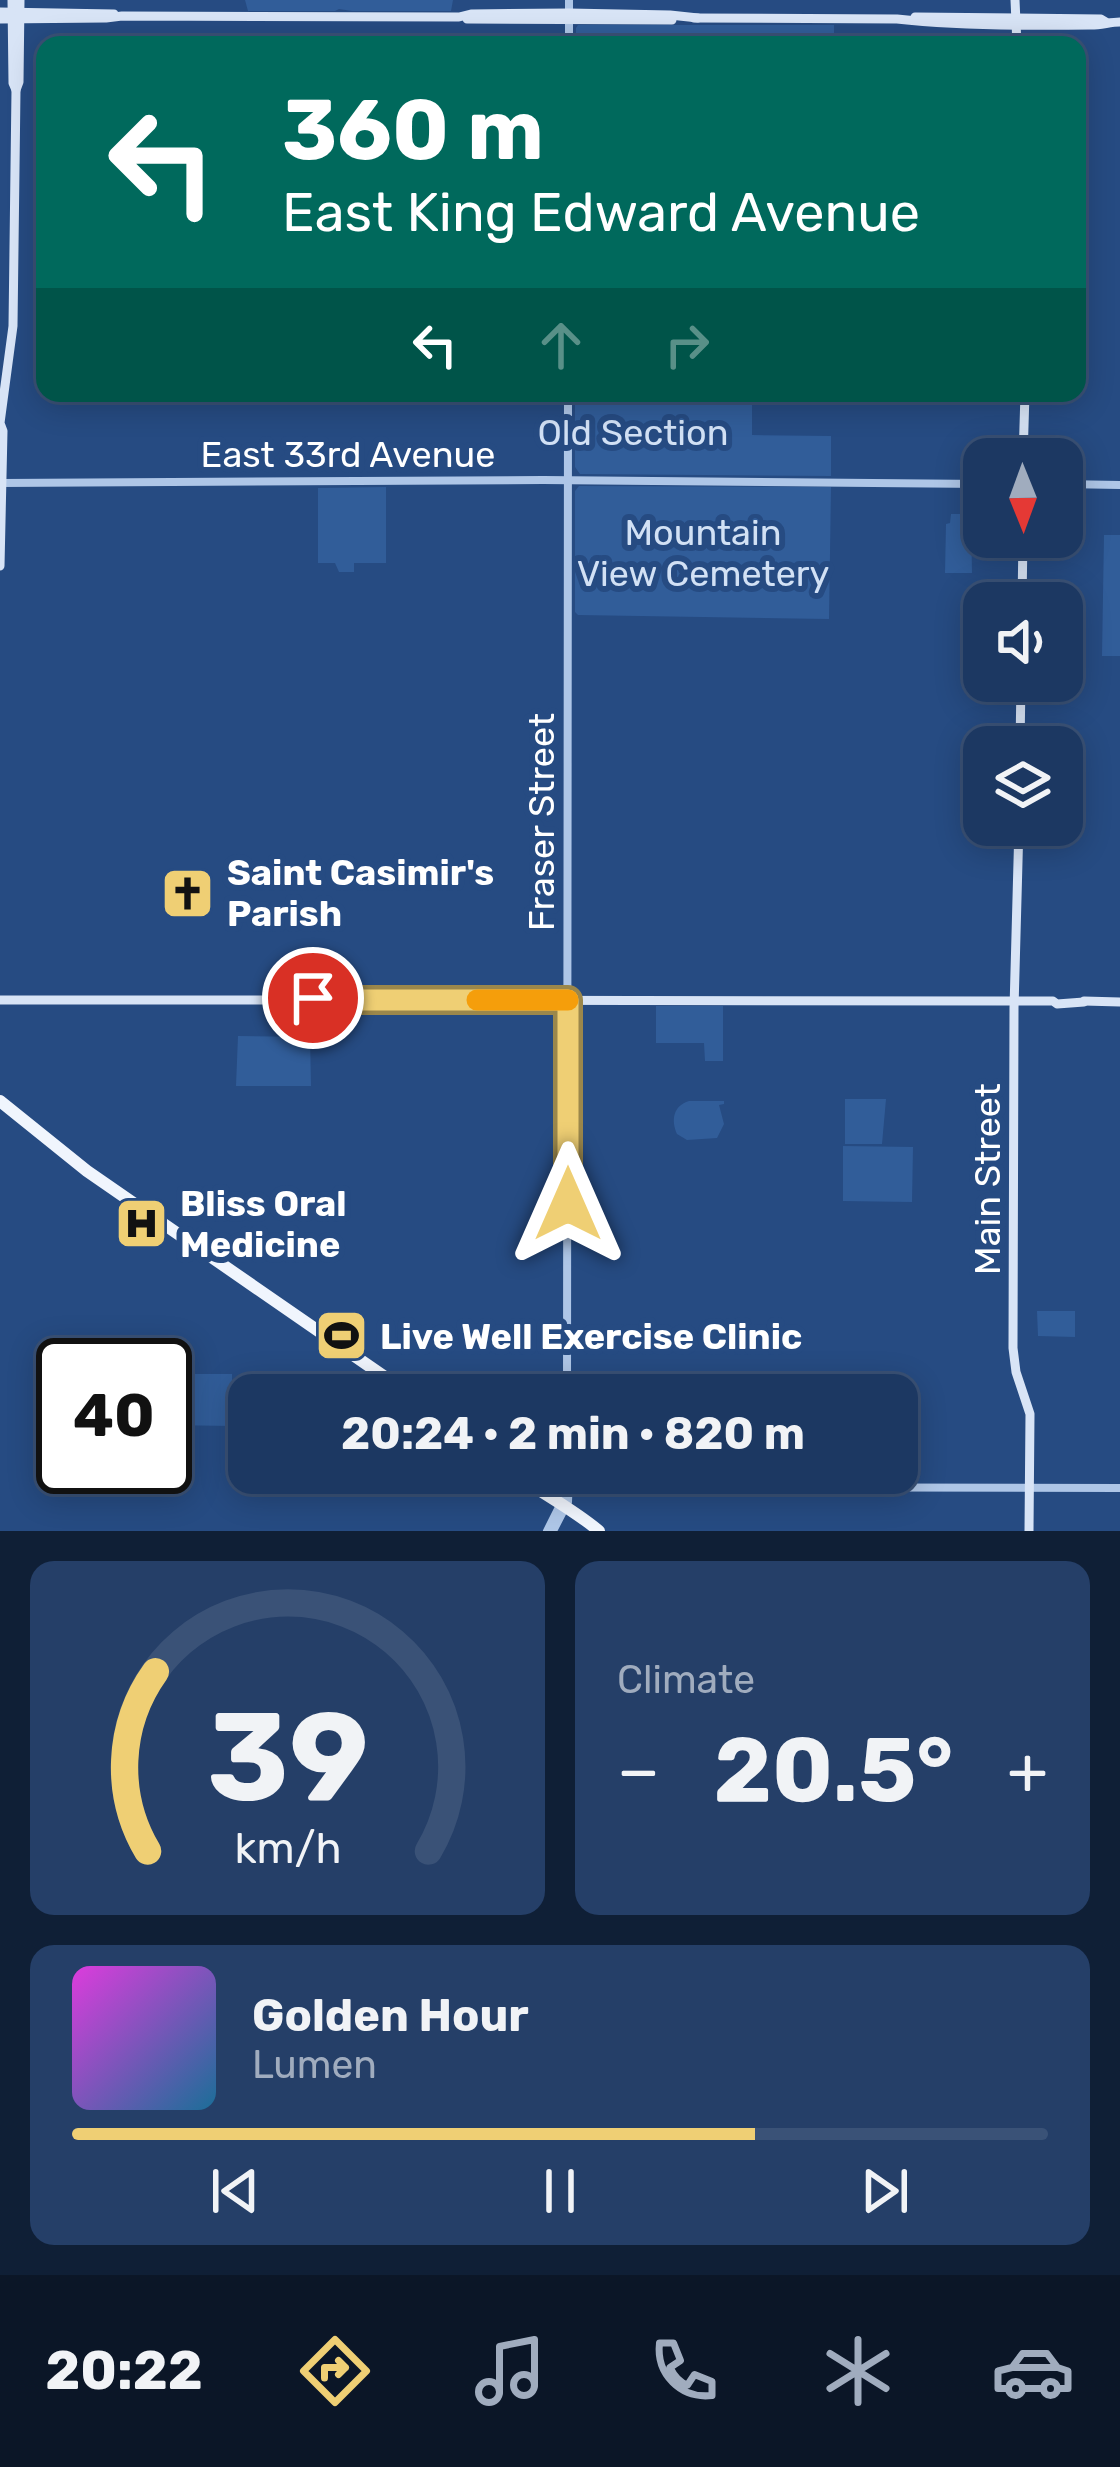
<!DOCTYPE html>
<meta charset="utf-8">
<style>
:root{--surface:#1c3862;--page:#253f68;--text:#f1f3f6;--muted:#a0acbe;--line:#3a5277;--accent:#efcf74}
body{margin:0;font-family:Rubik,sans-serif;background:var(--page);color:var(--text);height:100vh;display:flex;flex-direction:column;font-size:45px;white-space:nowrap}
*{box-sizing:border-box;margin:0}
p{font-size:39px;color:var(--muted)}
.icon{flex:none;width:66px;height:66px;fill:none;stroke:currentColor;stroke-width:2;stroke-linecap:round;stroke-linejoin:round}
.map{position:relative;height:1531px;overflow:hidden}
.side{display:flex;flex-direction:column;gap:30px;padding:30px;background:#0f1f36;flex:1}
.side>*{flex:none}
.hud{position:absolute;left:36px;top:36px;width:1050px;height:366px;border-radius:24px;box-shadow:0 6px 30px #0003,0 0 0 3px var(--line);background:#00695c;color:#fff;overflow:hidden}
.needle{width:78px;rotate:179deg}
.buttons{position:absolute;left:963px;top:438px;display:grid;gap:24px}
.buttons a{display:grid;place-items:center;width:120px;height:120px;border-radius:24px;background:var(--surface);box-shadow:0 6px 30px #0003,0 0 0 3px var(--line);font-size:60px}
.speed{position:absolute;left:36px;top:1338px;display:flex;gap:24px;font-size:60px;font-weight:700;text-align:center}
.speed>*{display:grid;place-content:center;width:156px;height:156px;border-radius:50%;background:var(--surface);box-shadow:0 6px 30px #0003,0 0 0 3px var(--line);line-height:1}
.speed .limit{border:6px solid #111;border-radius:18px;background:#fff;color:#111}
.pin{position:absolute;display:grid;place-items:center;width:102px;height:102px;color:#fff;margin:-51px;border:6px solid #fff;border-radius:50%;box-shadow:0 3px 12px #0007}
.me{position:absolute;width:132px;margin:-66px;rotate:0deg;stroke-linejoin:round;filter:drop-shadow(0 0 9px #0008)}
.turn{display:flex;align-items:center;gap:42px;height:252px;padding:0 48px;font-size:54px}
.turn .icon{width:156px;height:156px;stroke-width:2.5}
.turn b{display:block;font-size:84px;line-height:102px}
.lanes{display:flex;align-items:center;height:114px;padding:0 48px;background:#0003;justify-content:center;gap:60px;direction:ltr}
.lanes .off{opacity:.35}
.big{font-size:90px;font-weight:700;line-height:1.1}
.side .card{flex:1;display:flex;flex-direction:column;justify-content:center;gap:18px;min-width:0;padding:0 42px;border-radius:24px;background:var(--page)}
.side .dial{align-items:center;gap:0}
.dial svg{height:312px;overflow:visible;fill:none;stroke:var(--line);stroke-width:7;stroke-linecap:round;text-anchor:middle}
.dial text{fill:var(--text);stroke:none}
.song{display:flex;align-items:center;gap:36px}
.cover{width:144px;height:144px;border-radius:18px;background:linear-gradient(135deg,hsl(300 70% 55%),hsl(200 70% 35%))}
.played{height:12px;border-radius:6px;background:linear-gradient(90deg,var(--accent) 70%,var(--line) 70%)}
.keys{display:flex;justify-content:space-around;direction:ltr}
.heat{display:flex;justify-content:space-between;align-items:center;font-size:66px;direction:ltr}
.side .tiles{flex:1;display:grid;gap:30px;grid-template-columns:1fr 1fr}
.card:last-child{grid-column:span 2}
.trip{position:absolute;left:228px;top:1374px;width:690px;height:120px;border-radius:24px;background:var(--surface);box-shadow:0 6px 30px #0003,0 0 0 3px var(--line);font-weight:700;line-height:120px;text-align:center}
.menu{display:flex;height:192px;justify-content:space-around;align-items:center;background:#0b1627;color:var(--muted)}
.menu .icon{width:84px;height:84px}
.menu .active{color:var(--accent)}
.menu b{font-size:54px;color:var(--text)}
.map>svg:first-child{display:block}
</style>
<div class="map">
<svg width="1120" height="1531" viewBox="0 0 1120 1531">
<rect width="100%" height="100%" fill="#264b82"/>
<g fill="#315d99">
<polygon points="245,0 453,0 451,11 352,11 339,9 335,11 248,11"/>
<polygon points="578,25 834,25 834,45 576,45 576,28"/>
<polygon points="575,393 752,393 752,435 831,436 831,476 580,474 575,467"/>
<polygon points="579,486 831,487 829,619 578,615 575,612 575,491"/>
<polygon points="386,487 386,563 354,563 354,572 339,572 335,563 318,563 318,488"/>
<polygon points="951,514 971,514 972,573 945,573 946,524 950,523"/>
<polygon points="1104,535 1120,535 1120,656 1102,656"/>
<polygon points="656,1006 723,1006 723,1061 705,1061 704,1043 656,1043"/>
<polygon points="238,1036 310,1037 311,1086 236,1086"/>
<polygon points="845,1099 886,1099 882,1144 845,1144"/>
<path d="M 689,1101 L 724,1101 L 724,1104 L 719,1105 L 724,1124 L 717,1138 L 687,1140 L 677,1134 C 671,1120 673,1106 689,1101 Z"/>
<polygon points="843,1146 913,1147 912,1202 843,1201"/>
<polygon points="1037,1311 1075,1311 1075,1337 1038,1336"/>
<polygon points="165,1374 232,1374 232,1426 165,1425"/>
</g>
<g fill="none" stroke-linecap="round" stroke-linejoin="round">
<g stroke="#aec6e7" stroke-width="8">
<polyline points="569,0 569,45"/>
<polyline points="1,483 543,480 984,484"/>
<polyline points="1062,484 1120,485"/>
<polyline points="567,1395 568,393"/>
<polyline points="569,1487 1120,1488"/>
<polyline points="547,1531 563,1499 564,1476"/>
<polyline points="553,1531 568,1502 569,1473"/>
</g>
<g stroke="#d8e4f6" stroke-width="9">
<polyline points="12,0 13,83 16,90"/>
<polyline points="1015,0 1017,45"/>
<polyline points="0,12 114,14"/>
<polyline points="915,17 1101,19 1106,22"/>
<path d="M 694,18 L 897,19 C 961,26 1027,26 1091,25 C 1102,25 1110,22 1120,22"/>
<polyline points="0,19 106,18 122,16 459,17 471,14 569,13 670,15 698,18"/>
<polyline points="467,19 672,20"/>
<polyline points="1023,459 1025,393"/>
<polyline points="0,566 3,431 0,423 13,326 16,90 19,82 20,0"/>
<polyline points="1022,603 1023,537"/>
<polyline points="1020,747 1021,681"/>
<polyline points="1019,825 1014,1008 1013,1348 1016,1372 1030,1414 1029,1531"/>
<polyline points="0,1000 296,1000 313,998 338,1000 1008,1001 1053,1001 1057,1004 1084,1002"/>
<polyline points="1084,1001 1120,1002"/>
</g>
<g stroke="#f0f5fd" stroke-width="12">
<polyline points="0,1101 87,1171 411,1395"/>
<path d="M 513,1473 C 542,1493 573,1509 599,1531"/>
<polyline points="546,1486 556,1485 564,1478"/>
</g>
</g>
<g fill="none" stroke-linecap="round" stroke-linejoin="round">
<defs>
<polyline id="route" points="313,998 333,1000 568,1000 568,1204"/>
</defs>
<use href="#route" stroke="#9b874b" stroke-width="30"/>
<use href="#route" stroke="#efcf74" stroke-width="21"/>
<polyline stroke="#f59e0b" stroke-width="21" points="477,1000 568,1000"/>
</g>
<defs>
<symbol id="church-square" viewBox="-11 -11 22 22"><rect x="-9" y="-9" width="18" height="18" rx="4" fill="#efcf74" stroke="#264b82"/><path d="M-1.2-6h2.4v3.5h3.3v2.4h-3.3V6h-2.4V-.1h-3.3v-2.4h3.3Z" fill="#111"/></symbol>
<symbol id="hospital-square" viewBox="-11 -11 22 22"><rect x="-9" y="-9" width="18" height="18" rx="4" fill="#efcf74" stroke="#264b82"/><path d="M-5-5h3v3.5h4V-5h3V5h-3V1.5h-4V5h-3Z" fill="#111"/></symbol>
<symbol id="stadium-square" viewBox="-11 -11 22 22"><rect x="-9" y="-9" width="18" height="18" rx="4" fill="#efcf74" stroke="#264b82"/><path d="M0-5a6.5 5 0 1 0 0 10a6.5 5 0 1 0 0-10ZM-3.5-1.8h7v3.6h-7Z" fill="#111"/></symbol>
</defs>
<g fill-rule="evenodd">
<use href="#church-square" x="158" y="864" width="59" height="59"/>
<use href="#hospital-square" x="112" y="1194" width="59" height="59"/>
<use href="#stadium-square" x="312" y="1306" width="59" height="59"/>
</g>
<g text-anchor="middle" stroke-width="12" stroke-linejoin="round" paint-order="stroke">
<g font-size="36" fill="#d2e1f5" stroke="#264b82">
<text x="633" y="445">Old Section</text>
<text x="703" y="545">Mountain<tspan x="703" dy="41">View Cemetery</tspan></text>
</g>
<g font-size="36" fill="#fff" stroke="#264b82">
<text x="348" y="467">East 33rd Avenue</text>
<text transform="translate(541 822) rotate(-90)" y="13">Fraser Street</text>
<text transform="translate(987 1179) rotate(-90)" y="13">Main Street</text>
</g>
<g font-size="36" font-weight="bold" fill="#fff" stroke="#264b82" text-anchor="start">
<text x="227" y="885">Saint Casimir's<tspan x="227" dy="41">Parish</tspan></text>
<text x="180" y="1216">Bliss Oral<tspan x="180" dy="41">Medicine</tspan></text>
<text x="380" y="1349">Live Well Exercise Clinic</text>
</g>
</g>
</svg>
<div class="buttons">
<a><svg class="needle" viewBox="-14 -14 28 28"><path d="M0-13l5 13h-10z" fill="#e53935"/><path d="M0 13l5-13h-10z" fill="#a0acbe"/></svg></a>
<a><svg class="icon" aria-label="sound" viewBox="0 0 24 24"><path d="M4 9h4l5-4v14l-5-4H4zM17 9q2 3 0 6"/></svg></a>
<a><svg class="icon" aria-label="layers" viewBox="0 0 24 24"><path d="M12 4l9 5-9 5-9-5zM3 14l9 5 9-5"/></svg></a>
</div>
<div class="speed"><div class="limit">40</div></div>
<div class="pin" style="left:313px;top:998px;background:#d93025"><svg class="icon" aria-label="arrive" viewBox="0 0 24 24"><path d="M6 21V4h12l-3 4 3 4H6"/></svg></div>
<svg class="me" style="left:568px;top:1204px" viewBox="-20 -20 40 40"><path d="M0-17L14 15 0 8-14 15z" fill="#efcf74" stroke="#fff" stroke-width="4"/></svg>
<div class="trip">20:24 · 2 min · 820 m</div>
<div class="hud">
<div class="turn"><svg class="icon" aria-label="left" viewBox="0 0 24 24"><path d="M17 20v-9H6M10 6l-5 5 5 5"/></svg><div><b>360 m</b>East King Edward Avenue</div></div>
<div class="lanes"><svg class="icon" aria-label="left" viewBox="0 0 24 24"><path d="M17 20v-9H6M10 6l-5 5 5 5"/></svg><svg class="icon off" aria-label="ahead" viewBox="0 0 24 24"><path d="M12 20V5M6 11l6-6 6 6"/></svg><svg class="icon off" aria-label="right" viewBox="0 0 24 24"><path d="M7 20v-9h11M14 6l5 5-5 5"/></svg></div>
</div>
</div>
<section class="side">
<div class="tiles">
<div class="card dial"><svg viewBox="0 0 100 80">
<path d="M14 69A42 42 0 1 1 86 69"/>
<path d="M14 69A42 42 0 0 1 16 23" stroke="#efcf74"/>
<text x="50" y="56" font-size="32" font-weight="700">39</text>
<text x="50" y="72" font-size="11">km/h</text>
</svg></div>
<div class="card"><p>Climate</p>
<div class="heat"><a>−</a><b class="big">20.5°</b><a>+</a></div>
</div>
<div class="card">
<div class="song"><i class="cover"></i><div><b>Golden Hour</b><p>Lumen</p></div></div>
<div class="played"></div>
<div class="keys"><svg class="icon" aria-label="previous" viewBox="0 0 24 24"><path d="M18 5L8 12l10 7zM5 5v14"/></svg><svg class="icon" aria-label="pause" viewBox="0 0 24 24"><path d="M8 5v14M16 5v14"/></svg><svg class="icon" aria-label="next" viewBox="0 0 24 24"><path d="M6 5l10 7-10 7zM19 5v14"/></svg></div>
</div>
</div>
</section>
<nav class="menu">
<b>20:22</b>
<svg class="icon active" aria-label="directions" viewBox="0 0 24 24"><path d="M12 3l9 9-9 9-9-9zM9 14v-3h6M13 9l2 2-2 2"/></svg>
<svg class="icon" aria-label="music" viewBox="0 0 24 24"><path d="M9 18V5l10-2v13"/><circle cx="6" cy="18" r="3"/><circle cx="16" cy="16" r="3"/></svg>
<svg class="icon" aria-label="phone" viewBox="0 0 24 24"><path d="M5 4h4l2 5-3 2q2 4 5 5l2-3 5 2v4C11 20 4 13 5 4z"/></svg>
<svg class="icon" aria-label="climate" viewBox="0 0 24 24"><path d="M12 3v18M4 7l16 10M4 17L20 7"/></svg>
<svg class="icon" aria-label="car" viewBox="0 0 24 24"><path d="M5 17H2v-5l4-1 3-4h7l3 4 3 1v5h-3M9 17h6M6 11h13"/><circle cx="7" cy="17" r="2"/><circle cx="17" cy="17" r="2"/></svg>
</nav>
